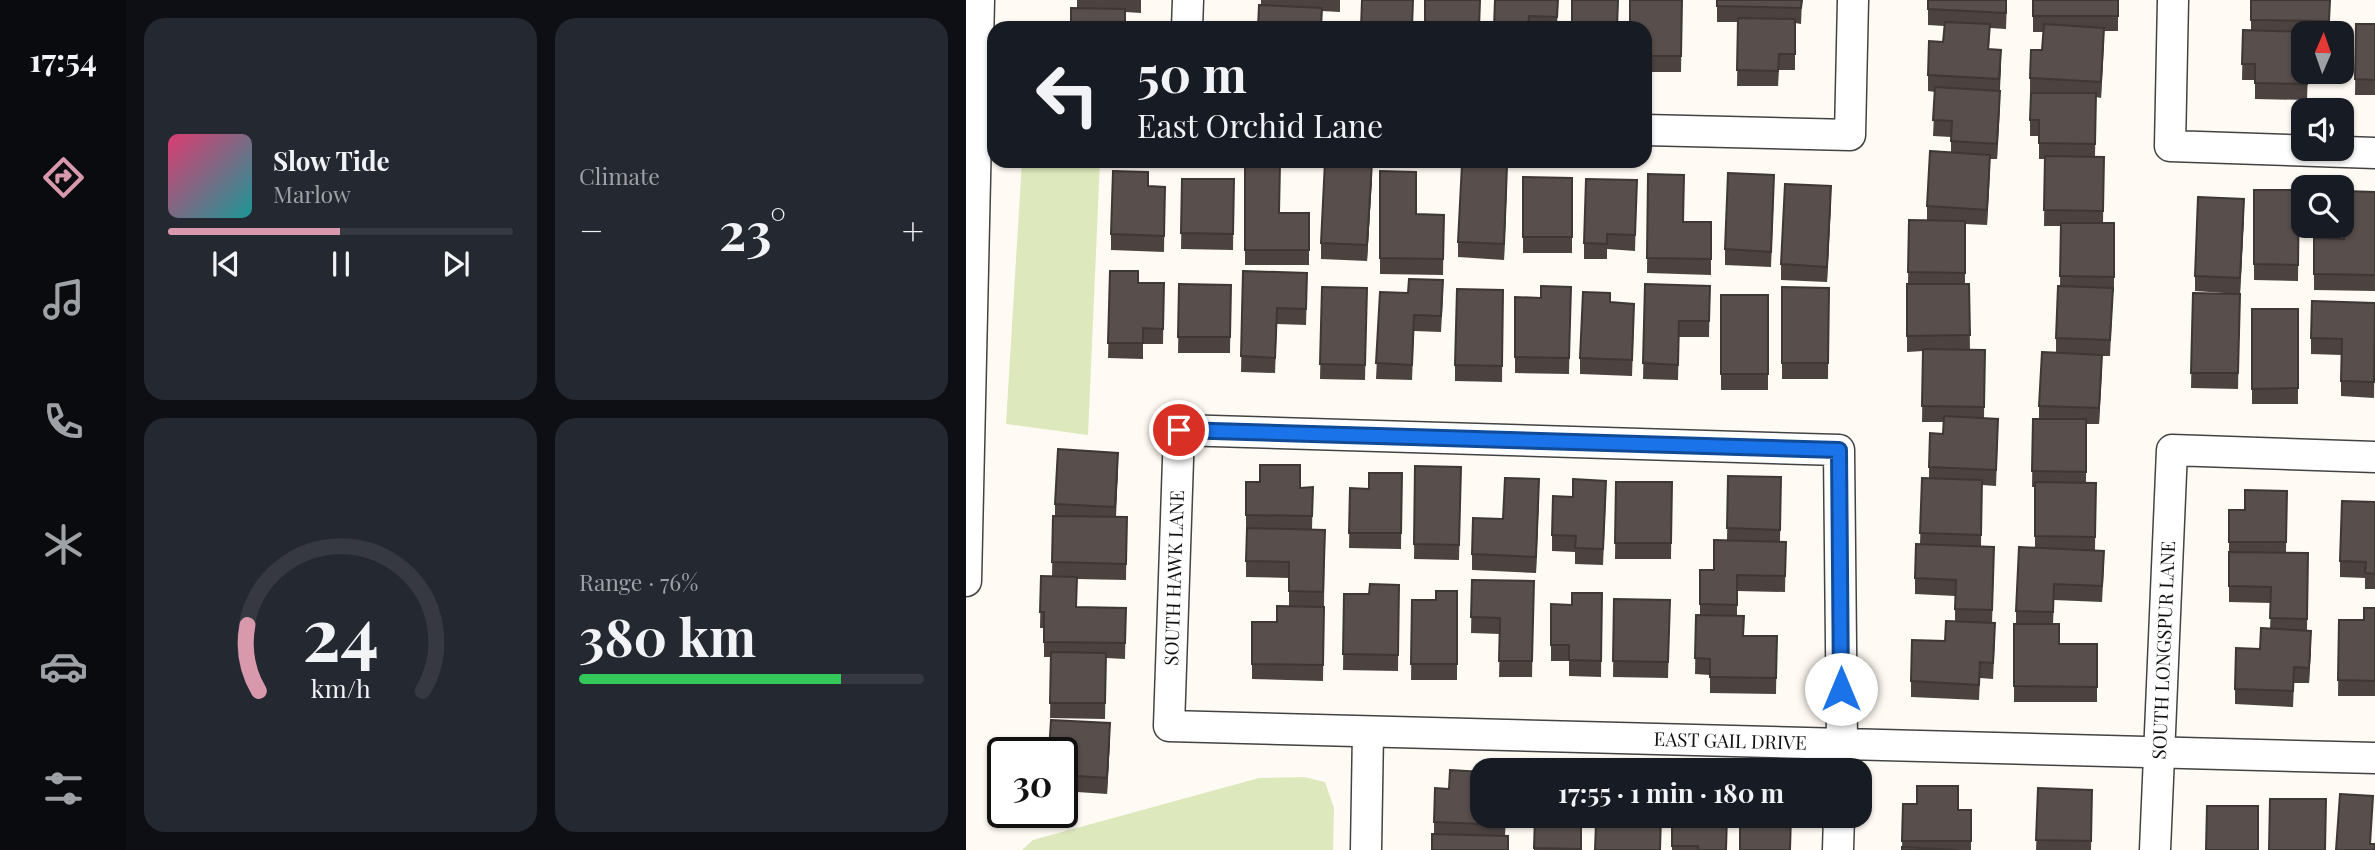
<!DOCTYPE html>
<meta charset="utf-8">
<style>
:root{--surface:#171b24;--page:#242831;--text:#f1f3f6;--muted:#9ea1a6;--line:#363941;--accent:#d999ac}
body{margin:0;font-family:"Playfair Display",serif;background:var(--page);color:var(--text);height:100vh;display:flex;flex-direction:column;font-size:26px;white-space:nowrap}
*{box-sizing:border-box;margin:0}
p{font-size:23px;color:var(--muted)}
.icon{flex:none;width:38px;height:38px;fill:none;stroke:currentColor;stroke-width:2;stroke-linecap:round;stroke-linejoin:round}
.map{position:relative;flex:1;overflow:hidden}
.panel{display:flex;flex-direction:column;gap:18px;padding:18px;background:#0d0f14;width:840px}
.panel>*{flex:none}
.top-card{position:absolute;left:21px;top:21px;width:665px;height:147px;border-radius:21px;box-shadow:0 2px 5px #0004;background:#171b24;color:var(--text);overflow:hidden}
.needle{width:46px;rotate:2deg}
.controls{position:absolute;left:1325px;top:21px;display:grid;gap:14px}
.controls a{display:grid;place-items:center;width:63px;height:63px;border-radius:14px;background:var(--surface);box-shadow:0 2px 5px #0004;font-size:35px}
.speed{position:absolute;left:21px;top:737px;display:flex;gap:14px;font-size:35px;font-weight:700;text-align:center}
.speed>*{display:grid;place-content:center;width:91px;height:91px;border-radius:50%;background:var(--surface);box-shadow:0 2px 5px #0004;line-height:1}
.speed .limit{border:4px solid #111;border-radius:10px;background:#fff;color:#111}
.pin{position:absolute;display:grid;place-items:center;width:60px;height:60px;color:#fff;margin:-30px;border:4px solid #fff;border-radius:50%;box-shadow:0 2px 7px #0007}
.me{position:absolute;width:77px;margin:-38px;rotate:0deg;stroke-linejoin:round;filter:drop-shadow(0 0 5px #0008)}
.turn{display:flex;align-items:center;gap:24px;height:147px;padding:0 35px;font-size:32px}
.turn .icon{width:91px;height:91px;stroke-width:2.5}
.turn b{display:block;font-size:49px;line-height:60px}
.big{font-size:52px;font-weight:700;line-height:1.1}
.panel .tile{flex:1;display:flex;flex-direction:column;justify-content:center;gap:10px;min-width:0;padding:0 24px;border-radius:21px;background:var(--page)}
.panel .dial{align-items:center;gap:0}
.dial svg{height:182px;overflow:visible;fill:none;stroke:var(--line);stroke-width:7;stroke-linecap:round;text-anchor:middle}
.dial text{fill:var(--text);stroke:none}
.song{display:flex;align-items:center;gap:21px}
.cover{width:84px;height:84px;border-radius:10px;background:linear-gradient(135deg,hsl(340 70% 55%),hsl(180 70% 35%))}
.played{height:7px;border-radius:4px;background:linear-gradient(90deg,var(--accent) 50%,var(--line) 50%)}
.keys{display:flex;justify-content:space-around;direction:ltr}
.heat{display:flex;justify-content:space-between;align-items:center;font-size:38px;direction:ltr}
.charge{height:10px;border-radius:5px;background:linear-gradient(90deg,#34c759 76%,var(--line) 0)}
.panel .tiles{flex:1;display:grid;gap:18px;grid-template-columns:repeat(2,1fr)}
.trip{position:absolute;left:504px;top:758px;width:402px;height:70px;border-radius:21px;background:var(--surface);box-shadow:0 2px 5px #0004;font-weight:700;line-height:70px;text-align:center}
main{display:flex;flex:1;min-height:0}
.tabs{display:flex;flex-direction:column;width:126px;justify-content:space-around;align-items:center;background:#090b0e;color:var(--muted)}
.tabs .icon{width:49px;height:49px}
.tabs .current{color:var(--accent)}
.tabs b{font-size:32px;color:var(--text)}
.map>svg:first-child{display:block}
</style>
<main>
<nav class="tabs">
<b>17:54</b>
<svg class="icon current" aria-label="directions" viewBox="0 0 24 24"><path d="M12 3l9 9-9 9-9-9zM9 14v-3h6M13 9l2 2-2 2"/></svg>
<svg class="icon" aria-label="music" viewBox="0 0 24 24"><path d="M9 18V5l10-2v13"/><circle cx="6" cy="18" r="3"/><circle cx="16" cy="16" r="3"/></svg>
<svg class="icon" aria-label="phone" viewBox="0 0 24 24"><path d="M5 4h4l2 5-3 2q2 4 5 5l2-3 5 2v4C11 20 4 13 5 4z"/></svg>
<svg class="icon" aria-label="climate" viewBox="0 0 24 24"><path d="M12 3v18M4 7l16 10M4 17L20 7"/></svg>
<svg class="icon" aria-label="car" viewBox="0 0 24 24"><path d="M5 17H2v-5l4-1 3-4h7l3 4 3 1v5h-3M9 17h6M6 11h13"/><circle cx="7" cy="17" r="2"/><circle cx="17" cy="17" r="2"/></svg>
<svg class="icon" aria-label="filters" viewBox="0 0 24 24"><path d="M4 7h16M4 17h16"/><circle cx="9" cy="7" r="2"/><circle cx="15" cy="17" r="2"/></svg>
</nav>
<section class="panel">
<div class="tiles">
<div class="tile">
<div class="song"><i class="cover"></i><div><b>Slow Tide</b><p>Marlow</p></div></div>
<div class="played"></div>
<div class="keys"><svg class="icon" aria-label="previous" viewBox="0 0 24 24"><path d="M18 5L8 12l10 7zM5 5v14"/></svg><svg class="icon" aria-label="pause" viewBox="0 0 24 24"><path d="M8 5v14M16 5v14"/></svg><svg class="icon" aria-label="next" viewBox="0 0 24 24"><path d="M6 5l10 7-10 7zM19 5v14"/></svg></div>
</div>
<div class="tile"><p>Climate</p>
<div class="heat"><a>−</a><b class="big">23°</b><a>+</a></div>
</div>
<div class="tile dial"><svg viewBox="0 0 100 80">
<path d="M14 69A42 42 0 1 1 86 69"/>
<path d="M14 69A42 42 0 0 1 9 40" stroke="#d999ac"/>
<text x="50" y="56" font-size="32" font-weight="700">24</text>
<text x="50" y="72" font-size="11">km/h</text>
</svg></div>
<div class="tile"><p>Range · 76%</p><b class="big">380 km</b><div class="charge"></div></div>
</div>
</section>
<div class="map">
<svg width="1409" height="850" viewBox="0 0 1409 850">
<rect width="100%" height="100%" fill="#fffaf3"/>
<g fill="#dde9bc">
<polygon points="56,161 134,161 122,435 40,424"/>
<polygon points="338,777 359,782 368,808 367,850 56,850 67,840 293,778"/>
</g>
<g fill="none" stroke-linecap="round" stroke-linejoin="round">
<defs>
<g id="minor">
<polyline points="1207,0 1204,146 1409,153"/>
<polyline points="221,28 222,0"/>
<polyline points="679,130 884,135 887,0"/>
<polyline points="0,581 13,0"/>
<path id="s1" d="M 875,770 L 876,742 L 873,450 L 213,430 L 203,726 L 1409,758"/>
<polyline points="400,850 402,732"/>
<polyline points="872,850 873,816"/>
<path id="s2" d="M 1189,850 L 1206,450 L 1409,457"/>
</g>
</defs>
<use href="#minor" stroke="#434343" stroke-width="33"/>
<use href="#minor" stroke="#fff" stroke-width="30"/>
</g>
<g fill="#4c4341">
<polygon points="111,0 175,0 175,13 159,12 111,8"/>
<polygon points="295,0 374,0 374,12 356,11 295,5"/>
<polygon points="592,0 591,28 528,28"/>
<polygon points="716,0 715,72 679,72 679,28"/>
<polygon points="751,0 836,0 835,24 829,23 829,70 813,70 812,86 771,86 772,22 751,22"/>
<polygon points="962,0 1041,0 1040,29 1024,28 1023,49 1035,66 1031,159 1024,159 1021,225 999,224 999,284 1003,284 1004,350 1019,350 1018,418 1032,434 1030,486 1016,485 1015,547 1028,563 1026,623 1029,639 1027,679 1014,678 1013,700 945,697 945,681 979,641 989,621 989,596 949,594 949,578 954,544 956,478 963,478 963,467 977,434 978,422 956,422 957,351 941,352 941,284 942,284 943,220 961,220 961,206 985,152 985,137 967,136 969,92 962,91 962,75 977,42 978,26 962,25"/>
<polygon points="1067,0 1152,0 1152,31 1138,31 1135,98 1130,97 1129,157 1138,157 1137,223 1148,223 1148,292 1147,292 1144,356 1136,356 1133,424 1120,424 1120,483 1130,483 1129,550 1138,566 1136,602 1088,600 1087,624 1093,644 1131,644 1131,702 1048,702 1048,624 1050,624 1050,611 1069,547 1069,487 1066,487 1067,419 1073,419 1073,406 1090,353 1090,338 1094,286 1095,226 1078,226 1079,159 1073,159 1073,136 1064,136 1064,78 1076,50 1077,32 1067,32"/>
<polygon points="1285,0 1364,0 1363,33 1337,33 1342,72 1341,100 1289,99 1289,80 1276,80 1277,30 1285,31"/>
<polygon points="1390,24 1409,24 1409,95 1389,95"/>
<polygon points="279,163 314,213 343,213 343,265 279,265"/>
<polygon points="414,171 450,214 478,215 477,275 414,274"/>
<polygon points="682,174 717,222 745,222 745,275 681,273"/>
<polygon points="557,177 606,178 606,253 557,253"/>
<polygon points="406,178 401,261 355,259 355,243"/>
<polygon points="216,179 268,179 267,250 215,249"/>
<polygon points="671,180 669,251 641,249 641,259 618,259 618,243"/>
<polygon points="541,182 538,260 492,257 492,242"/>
<polygon points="199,187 198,252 145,250 145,234"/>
<polygon points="1288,190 1333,190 1332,281 1288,280"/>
<polygon points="808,191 805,267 759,265 759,249"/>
<polygon points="1409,192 1409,291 1348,290 1348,238 1378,239"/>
<polygon points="865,202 861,282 815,280 815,264"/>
<polygon points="1278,215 1274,294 1229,291 1229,276"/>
<polygon points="144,271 172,283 198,283 197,344 177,344 177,359 142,358"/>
<polygon points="277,271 341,289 340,325 311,324 309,373 275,372"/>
<polygon points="213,284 265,285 264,353 212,353"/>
<polygon points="679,284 744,286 743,337 713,337 712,380 677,379"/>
<polygon points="356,287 401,288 399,380 354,379"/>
<polygon points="605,287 603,374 549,373 549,297 575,298"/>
<polygon points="816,287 863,288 862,379 816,379"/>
<polygon points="537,290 536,382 489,381 489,365"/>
<polygon points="414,292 477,296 475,332 448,331 446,380 410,379"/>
<polygon points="1227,293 1274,294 1272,389 1225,388"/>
<rect x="755" y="295" width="47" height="95"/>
<polygon points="644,302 668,320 666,376 614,374 614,358"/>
<polygon points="1409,303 1408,398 1375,396 1375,355 1345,354 1345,338"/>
<rect x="1286" y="309" width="46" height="95"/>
<polygon points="449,466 495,467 493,560 448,559"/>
<polygon points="152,468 150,517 161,517 160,580 111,579 110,607 160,608 159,659 140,658 139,719 84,718 85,657 78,657 78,628 74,628 75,576 86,576 87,516 89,516 89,504"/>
<polygon points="436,473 435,549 383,548 384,488 403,489"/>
<polygon points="762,476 815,477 814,542 820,542 819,592 771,591 771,616 778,636 811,636 810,694 744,693 744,675 729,674 730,615 734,616 734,570 748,570 761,541"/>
<polygon points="280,482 334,488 347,487 346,529 359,530 357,681 286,679 286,622 311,622 323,607 323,578 280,577"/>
<polygon points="650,482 706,482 705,559 649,559"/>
<polygon points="1321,491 1320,553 1342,553 1341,631 1345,647 1343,683 1328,683 1327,707 1269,704 1269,689 1294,649 1304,629 1305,603 1263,602 1263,510 1279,510"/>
<polygon points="573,495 570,573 506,570 506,554 537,519"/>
<polygon points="640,496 637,565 609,564 609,552 586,551 586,535 607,497"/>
<polygon points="1409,502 1409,589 1399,589 1399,578 1374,577 1374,561"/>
<polygon points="506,580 568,581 566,677 533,677 534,634 505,633"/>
<polygon points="433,585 432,671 377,670 378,594 403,594"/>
<polygon points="491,591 491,680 445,680 446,600 470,600"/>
<polygon points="636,593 635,677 603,676 603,661 585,661 585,604 606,605"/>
<polygon points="648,599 704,600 702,678 647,677"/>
<polygon points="1409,608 1409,696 1372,696 1373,620 1398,620"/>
<polygon points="144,739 141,794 96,791 96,752"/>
<polygon points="1072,788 1126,790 1125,850 1070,850"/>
<polygon points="937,804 1005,810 1005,850 936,850"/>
<polygon points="516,816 540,816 539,836 468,834 468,822"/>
<polygon points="569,816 616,816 615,850 568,850"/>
<polygon points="706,816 761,850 706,850"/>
</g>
<g fill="#3e3735">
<polygon points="1138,28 1138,43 1135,98 1135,82"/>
<polygon points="1035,50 1035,66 1033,95 1033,79"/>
<polygon points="1034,91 1034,107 1031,159 1031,144"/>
<polygon points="1024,155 1024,171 1021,225 1021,210"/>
<polygon points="406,162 406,178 401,261 401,245"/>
<polygon points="541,166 541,182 538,260 538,244"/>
<polygon points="865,186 865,202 861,282 861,267"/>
<polygon points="1278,199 1278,215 1274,294 1274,278"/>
<polygon points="1136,355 1136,371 1133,424 1133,408"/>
<polygon points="152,453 152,468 149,523 149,507"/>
<polygon points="573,479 573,495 570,573 570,557"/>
<polygon points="1345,631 1345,647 1343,683 1343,668"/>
<polygon points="144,723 144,739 141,794 141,778"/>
</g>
<g fill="#584e4c" stroke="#3e3735" stroke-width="2">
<polygon points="396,0 447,0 446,28 395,28"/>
<polygon points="459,0 514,0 513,28 459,28"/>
<polygon points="529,0 592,0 591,17 563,16 562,28 528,28"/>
<polygon points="606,0 652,0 651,28 606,28"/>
<polygon points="664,0 716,0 715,56 679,56 679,28 664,28"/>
<polygon points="751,0 836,0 835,8 751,6"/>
<polygon points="962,0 1040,0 1040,13 962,9"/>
<rect x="1067" y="0" width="85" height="16"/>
<polygon points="1285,0 1364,0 1363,21 1285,20"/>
<polygon points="293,5 356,8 355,28 292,28"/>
<polygon points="105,8 159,9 159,28 105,28"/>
<polygon points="772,18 829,19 829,54 813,54 812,71 771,70"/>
<polygon points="979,22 1024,24 1022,49 1035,50 1033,79 962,75 963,41 977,42"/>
<polygon points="1078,24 1138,28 1135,82 1064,78 1065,50 1076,50"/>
<polygon points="1390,24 1409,24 1409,80 1389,79"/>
<polygon points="1277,30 1342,32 1342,33 1337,33 1337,72 1342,72 1341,84 1289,83 1289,64 1276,64"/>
<polygon points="969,87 1034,91 1031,144 985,141 986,121 967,120"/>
<polygon points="1065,93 1130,93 1129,144 1073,143 1073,120 1064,120"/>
<polygon points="964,151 1024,155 1021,210 961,206"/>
<polygon points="1079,156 1138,157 1137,211 1078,210"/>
<polygon points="359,161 406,162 401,245 355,243"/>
<polygon points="279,163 314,163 313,213 343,213 343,250 279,250"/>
<polygon points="496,164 541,166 538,244 492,242"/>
<polygon points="147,171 182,172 182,186 199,187 198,236 145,234"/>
<polygon points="414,171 450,172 450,214 478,215 477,259 414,258"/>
<polygon points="762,173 808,175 805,252 759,249"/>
<polygon points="682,174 718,175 717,222 745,222 745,259 681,258"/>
<polygon points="557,177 606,178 606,237 557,237"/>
<polygon points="216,179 268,179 267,234 215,233"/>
<polygon points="620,179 671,180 669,235 641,234 641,244 618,243"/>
<polygon points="819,184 865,186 861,267 815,264"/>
<polygon points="1288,190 1333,190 1332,265 1288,264"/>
<polygon points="1379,191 1409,192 1409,275 1348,274 1348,238 1378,239"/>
<polygon points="1232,197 1278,199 1274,278 1229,276"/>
<polygon points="943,220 999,221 999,273 942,272"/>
<polygon points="1095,223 1148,223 1148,277 1094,276"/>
<polygon points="144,271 172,271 172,283 198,283 197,329 177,328 177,343 142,343"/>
<polygon points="277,271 341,273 340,309 311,308 309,358 275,356"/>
<polygon points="443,279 477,280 475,316 448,315 446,365 410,363 414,292 442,293"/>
<polygon points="213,284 265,285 264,337 212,337"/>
<polygon points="679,284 744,286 743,321 713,321 712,365 677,363"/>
<polygon points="941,284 1003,284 1004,335 941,336"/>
<polygon points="575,286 605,287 603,358 549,357 549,297 575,298"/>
<polygon points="1092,286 1147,288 1144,340 1090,338"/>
<polygon points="356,287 401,288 399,365 354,364"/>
<polygon points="816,287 863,288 862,363 816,363"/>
<polygon points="491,289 537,290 536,366 489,365"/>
<polygon points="617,292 644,293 644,302 668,304 666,360 614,358"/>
<polygon points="1227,293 1274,294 1272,373 1225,373"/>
<rect x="755" y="295" width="47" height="79"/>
<polygon points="1346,301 1409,303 1408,382 1375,381 1376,339 1345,338"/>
<polygon points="1286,309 1332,309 1332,388 1286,389"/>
<polygon points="957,349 1019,350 1018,407 956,406"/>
<polygon points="1076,352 1136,355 1133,408 1073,406"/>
<polygon points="978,416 1032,419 1030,470 963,467 964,433 977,434"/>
<polygon points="1067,419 1120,419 1120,472 1066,471"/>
<polygon points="92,449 152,453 149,507 89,504"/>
<polygon points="294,465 334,465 334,488 347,487 346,516 280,515 280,482 294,482"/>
<polygon points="449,466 495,467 493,545 448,544"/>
<polygon points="403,473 436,473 435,533 383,533 384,488 403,489"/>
<polygon points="762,476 815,477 814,530 761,528"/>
<polygon points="539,478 573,479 570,557 506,554 507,518 537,519"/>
<polygon points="956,478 1016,480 1015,535 954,533"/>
<polygon points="607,479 640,481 637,549 609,548 610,536 586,535 587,496 607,497"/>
<polygon points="650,482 706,482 705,543 649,543"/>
<polygon points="1069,482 1130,483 1129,537 1069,536"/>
<polygon points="1279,490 1321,491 1320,542 1263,542 1263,510 1279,510"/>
<polygon points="1376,501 1409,502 1409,574 1399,573 1400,562 1374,561"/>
<polygon points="87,516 161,517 160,564 86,562"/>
<polygon points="281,528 359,530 357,592 323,591 323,562 280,561"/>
<polygon points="748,540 820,542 819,576 771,575 771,605 734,604 734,570 748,570"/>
<polygon points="950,544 1028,547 1026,610 989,609 990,580 949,578"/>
<polygon points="1053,547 1138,551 1136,586 1088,584 1087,612 1050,611"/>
<polygon points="1263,552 1342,553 1341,619 1304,618 1305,587 1263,586"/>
<polygon points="75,576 111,577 110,607 160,608 159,643 78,642 78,612 74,612"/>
<polygon points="506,580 568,581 566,661 533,661 534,618 505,617"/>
<polygon points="404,584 433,585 432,655 377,654 378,594 403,594"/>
<polygon points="470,591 491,591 491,664 445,664 446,600 470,600"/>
<polygon points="606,593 636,593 635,661 603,660 603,645 585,645 585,604 606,605"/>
<polygon points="648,599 704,600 702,662 647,661"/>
<polygon points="311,606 358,607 357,665 286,664 286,622 311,622"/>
<polygon points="1398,608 1409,608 1409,681 1372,680 1373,620 1398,620"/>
<polygon points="730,615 778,616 777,636 811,636 810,678 744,677 744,659 729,658"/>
<polygon points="980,621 1029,623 1027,663 1014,662 1013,685 945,681 946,640 979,641"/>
<polygon points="1048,624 1093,624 1093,644 1131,644 1131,687 1048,686"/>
<polygon points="1295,628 1345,631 1343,668 1328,667 1327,691 1269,689 1270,648 1294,649"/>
<polygon points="85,652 140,653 139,703 84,703"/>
<polygon points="85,720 144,723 141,778 96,775 96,752 83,752"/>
<polygon points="484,770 516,772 516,816 539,816 539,825 468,822 469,788 483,789"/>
<polygon points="951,786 992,786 992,810 1005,810 1005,841 936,841 937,804 951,804"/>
<polygon points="1072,788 1126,790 1125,841 1070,840"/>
<polygon points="1374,794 1407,796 1404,844 1409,844 1409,850 1370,850"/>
<polygon points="1304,799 1360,799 1359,850 1303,850"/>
<polygon points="1241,806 1292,806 1292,850 1240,850"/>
<polygon points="569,816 615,816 615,849 568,848"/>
<polygon points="660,816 695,816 694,850 629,850 630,823 660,824"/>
<polygon points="706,816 761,816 760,850 732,850 732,846 706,846"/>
<polygon points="774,816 825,816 824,850 774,850"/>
<polygon points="466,834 542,836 542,850 466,850"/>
<polygon points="936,847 992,850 936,850"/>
</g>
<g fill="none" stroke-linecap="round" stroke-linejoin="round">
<defs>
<polyline id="route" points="213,430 873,450 875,689"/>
</defs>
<use href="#route" stroke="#114b97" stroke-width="18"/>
<use href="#route" stroke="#1a73e8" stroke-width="12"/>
</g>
<g text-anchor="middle" stroke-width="7" stroke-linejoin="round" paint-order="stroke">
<g font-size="19" fill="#101010" stroke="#fff">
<text transform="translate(208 578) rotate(-88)" y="7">SOUTH HAWK LANE</text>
<text dy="7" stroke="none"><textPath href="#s2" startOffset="200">SOUTH LONGSPUR LANE</textPath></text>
<text dy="7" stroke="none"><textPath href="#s1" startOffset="1838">EAST GAIL DRIVE</textPath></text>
</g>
</g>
</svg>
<div class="controls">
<a><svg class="needle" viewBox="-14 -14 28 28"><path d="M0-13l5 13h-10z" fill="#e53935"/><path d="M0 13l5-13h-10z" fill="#9ea1a6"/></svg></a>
<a><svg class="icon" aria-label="sound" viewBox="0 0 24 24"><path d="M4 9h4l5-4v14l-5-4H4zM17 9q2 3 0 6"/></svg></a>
<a><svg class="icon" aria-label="search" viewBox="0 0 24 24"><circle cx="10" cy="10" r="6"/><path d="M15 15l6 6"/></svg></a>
</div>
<div class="speed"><div class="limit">30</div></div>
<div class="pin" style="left:213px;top:430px;background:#d93025"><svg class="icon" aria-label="arrive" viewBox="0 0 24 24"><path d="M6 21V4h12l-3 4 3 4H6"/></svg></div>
<svg class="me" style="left:875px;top:689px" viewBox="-20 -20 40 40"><circle r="19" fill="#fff"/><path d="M0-13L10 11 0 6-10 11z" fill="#1a73e8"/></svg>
<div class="trip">17:55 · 1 min · 180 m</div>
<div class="top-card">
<div class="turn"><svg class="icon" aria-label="left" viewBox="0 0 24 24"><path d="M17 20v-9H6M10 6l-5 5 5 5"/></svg><div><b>50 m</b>East Orchid Lane</div></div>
</div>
</div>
</main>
